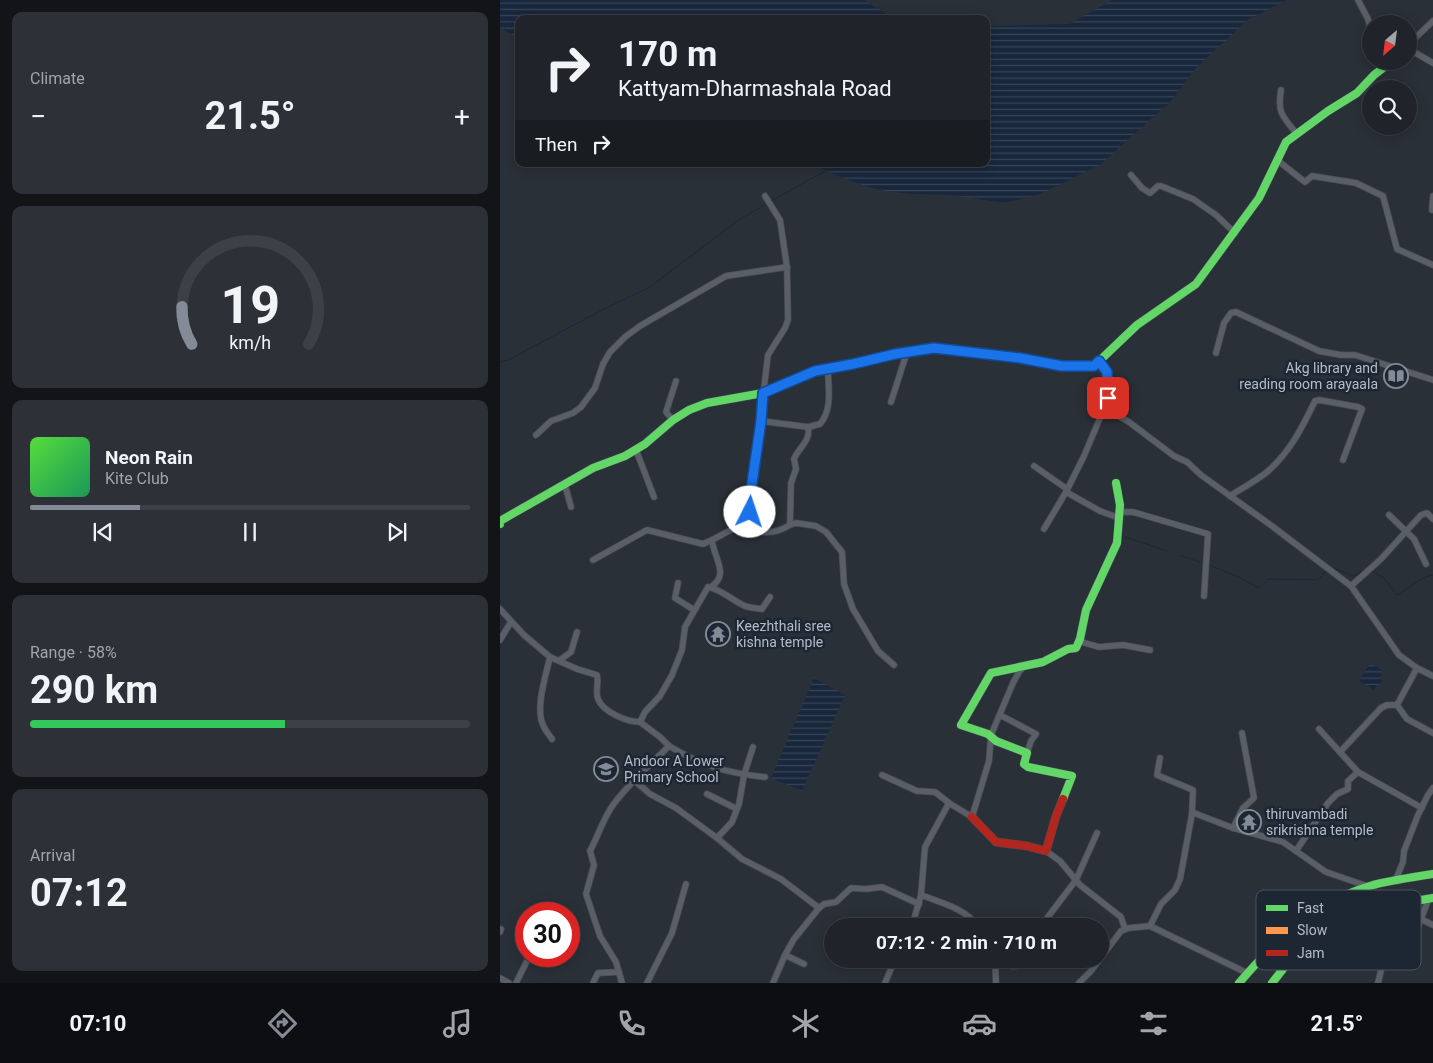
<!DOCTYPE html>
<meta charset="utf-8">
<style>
:root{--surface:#20242a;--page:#2d3036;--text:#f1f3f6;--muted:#a2a4a8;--line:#3d4147;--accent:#848b96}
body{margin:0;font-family:Roboto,sans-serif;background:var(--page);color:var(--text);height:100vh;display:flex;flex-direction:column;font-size:19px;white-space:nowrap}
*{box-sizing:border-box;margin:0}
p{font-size:16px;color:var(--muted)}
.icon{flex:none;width:28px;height:28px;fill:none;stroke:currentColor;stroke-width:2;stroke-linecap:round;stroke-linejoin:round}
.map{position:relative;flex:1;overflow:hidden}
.drawer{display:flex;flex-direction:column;gap:12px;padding:12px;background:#121417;width:500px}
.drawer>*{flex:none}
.hud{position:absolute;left:15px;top:15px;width:475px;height:152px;border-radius:10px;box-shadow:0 2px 12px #0003,0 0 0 1px var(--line);background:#20242a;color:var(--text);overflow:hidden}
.needle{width:32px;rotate:208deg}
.tools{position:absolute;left:862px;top:15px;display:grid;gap:10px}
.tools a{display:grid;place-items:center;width:55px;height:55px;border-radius:50%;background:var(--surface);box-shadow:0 2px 12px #0003,0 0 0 1px var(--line);font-size:25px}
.speed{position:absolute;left:15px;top:902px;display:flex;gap:10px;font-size:25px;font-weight:700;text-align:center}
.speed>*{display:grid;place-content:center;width:65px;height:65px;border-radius:50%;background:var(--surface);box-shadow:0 2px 12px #0003,0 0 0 1px var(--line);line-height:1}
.speed .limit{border:8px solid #d22;background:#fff;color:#111}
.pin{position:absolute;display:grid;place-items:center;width:42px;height:42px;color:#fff;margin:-21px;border-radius:10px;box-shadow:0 2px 8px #0006}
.me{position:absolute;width:55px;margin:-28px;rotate:4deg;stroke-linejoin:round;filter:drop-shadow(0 0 4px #0008)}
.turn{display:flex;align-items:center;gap:18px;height:105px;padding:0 20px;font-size:22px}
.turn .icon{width:65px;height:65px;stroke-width:2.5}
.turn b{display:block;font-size:35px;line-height:42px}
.then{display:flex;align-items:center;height:48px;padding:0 20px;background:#0003;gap:10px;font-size:19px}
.big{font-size:38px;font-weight:700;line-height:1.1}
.drawer .widget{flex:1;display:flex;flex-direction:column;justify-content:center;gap:8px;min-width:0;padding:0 18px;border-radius:10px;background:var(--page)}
.drawer .dial{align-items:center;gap:0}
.dial svg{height:130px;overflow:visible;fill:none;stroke:var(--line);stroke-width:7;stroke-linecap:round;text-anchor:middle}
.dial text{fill:var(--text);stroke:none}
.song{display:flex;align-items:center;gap:15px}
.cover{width:60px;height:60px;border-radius:8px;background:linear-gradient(135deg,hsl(110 70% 55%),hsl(150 70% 35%))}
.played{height:5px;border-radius:2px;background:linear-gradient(90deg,var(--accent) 25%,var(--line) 25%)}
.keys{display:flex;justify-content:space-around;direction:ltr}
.heat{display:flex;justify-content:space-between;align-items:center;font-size:28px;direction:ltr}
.charge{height:8px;border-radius:4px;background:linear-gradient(90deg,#34c759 58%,var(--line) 0)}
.trip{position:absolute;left:324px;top:918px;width:285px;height:50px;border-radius:25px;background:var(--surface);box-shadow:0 2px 12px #0003,0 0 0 1px var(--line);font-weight:700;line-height:50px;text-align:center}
.dock{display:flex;height:80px;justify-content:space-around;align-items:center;background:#0d0e11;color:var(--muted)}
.dock .icon{width:35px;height:35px}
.dock .on{color:var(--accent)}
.dock b{font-size:22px;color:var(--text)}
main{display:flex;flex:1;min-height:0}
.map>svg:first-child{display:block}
</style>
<main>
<section class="drawer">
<div class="widget"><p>Climate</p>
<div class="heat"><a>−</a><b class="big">21.5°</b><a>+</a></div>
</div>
<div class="widget dial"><svg viewBox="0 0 100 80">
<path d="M14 69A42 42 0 1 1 86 69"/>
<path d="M14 69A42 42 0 0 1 8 46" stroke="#848b96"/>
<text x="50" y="56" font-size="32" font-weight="700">19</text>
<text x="50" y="72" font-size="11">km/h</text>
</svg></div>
<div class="widget">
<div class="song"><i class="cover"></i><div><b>Neon Rain</b><p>Kite Club</p></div></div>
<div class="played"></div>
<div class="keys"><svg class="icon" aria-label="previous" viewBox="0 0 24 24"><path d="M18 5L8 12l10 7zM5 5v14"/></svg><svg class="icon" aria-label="pause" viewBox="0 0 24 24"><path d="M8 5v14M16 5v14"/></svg><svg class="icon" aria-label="next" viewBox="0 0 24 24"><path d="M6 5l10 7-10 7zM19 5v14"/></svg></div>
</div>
<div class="widget"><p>Range · 58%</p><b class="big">290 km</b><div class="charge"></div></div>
<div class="widget"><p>Arrival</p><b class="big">07:12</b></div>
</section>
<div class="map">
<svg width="933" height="983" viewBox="0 0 933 983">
<defs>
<pattern id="water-rules" width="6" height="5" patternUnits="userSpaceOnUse" patternTransform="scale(1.25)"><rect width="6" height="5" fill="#19273c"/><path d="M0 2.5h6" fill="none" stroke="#384457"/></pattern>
</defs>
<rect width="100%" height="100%" fill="#2a3038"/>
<g fill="url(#water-rules)">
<polygon points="0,0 364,0 388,15 416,19 19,19 19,38 0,28"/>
<polygon points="612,0 787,0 749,19 697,67 670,102 600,165 538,195 505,203 450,195 411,194 386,191 369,187 340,177 313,164 486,164 486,26 569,24"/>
<polygon points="870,663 882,670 882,673 880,678 883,684 877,685 874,690 859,681"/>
<polygon points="314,678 345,695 302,791 271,778"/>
</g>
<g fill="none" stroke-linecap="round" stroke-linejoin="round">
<g stroke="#19273c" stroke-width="1">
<polyline points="271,201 327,170"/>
<polyline points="0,362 8,360 106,308 150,287 240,219 268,203"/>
<polyline points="625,537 667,551"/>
<polyline points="681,556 700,562"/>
<polyline points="709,565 739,577 759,588 768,579 818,580 826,571"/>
<polyline points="833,568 854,576 863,571"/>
<polyline points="873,572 884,578 897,595 923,578 933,575"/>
</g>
<defs>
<g id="street">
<polyline points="858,0 868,19 871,31"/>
<polyline points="909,44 933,21"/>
<polyline points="909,49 933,63"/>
<path d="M 781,90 C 777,113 783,117 797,134"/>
<polyline points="777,160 805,182 812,176 856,183 883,196 897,249 933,265"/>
<polyline points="631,175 642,188 650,193 658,186 661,186 693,199 716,215 735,233"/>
<path d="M 265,196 L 280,220 L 287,267 L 288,320 L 285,328 L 268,355 L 262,404 L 261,421 L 251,490 L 250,511 L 246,522 C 259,536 275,534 290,525 L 291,483 L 296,469 L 294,459 C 299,447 311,441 308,427 L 320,424 C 333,409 328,387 328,369"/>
<polyline points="932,210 933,196"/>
<polyline points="716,353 724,323 731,313 736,312 819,351 841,355 855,355 933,380"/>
<polyline points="599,361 607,372 608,399 584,456 566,492 600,511 619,518"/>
<polyline points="391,402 407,352"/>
<polyline points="603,407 629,422 674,456 687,462 701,475 772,526 851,586 899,655 917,668 897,705 907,719 933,733"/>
<polyline points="173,420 166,412 176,381"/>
<polyline points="261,421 308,427"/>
<polyline points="36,435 51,421 73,413 81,407 95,388 103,364 110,352 125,337 140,326 226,276 287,267"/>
<polyline points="136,450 154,497"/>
<polyline points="534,466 567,489"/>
<polyline points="65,485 71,507"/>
<path d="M 730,496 C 742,488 756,481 767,472 C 790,452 802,428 815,401 L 819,400 L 858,407 L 862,409 L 843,460"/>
<polyline points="620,512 633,512 708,534 704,596"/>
<polyline points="889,515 914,539 926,564"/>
<polyline points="290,525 296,523 316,526 326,532 342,552 344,584 353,609 378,651 394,665"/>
<polyline points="544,529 566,492"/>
<polyline points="93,560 147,530 203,544 212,540"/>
<polyline points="178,583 175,598 194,610"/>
<polyline points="851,586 881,559 921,515 927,513 933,519"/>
<path d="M 211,587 C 230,574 214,559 212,540 L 246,522"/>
<path d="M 0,609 L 24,635 L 50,657 L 77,669 L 97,675 C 99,683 95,692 98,699 C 103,712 127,722 140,722"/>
<polyline points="0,640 11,622"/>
<polyline points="578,641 599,647 623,645 650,650"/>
<path d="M 50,657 C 46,675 35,708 43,725 C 45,730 49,735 52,739"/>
<polyline points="60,660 71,652 77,632"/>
<polyline points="917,668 933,676"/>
<polyline points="500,715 536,734 531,741 527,753"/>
<polyline points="819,729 858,772 922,808"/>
<path d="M 169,746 C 203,766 226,773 265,777"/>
<polyline points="840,752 881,708 887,705 897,705"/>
<polyline points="660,758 657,775 693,790 692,814"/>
<polyline points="382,775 417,791 435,792 449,803"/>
<polyline points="135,781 150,794 176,808 217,838 242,859 281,879 319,908 324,904 336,902 351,888 366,889 382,887 419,904"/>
<polyline points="207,794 237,809"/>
<polyline points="733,828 743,808 754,798 742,733"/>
<polyline points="217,838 232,822 239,804 244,775 253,747"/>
<polyline points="546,851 560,861 580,885 621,917 625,929"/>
<polyline points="796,851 828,803 837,794 848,789 848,781 858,772"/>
<polyline points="896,879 903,862 904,851 918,815 928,795 933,788"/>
<polyline points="921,919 933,925"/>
<polyline points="412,926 421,895"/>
<path d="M 477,926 C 467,909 439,902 421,895 L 425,847 L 449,803 L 472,817 L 489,761 L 491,735 L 513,683 L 519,672 L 525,665"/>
<polyline points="541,926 576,880 597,833"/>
<polyline points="0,932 1,929"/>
<polyline points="495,959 496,983"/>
<polyline points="498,959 512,966 516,966 522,959"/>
<polyline points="304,964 285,955 294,939 319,908"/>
<polyline points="747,973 650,926 661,904 675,890 680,879 692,814 694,813 733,828 783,842 826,872 867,886"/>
<polyline points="0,978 9,983"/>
<polyline points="16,983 28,959"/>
<polyline points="93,983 98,973 119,972"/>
<path d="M 122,983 L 116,962 L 100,936 L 86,894 L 94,865 L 90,851 C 98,836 103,819 113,805 C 128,784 150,765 169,746 L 160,737 L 140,722 L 145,712 L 160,696 L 172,675 L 182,650 L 185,627 L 208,587 C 221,589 233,601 245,606 C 250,608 257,608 262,609 L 270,597"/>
<polyline points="147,983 172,933 186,884"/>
<polyline points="273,983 285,955"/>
<polyline points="385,983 395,959"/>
<polyline points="579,983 591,971 621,931 629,928 650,926"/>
<polyline points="878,983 886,949 907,954 908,953 929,898"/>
</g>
<g id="fast">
<polyline points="553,364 562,366 594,366 637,325 696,284 759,198 786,142 828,111 857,93 874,75 892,61"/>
<polyline points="0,524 0,521 93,468 125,456 145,444 173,420 189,410 207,403 263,393 315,371 340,366"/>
<polyline points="563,799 572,776 528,767 524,764 527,753 496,741 488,734 461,725 491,673 543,662 568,649 576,648 580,639 586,610 617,543 620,505 616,483"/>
<path d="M 739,983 C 776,940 816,901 873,885 C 893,880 913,877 933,874"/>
<path d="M 772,983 C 781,972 789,960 799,951 C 838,918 884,906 933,898"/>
</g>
<polyline id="slow" points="340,366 395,353 434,348 519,358 553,364"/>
<polyline id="jam" points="472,817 496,842 527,846 546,851 556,816 563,799"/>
</defs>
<use href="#street" stroke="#484c55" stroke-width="7"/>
<use href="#fast" stroke="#484c55" stroke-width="9"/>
<use href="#slow" stroke="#484c55" stroke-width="9"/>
<use href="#jam" stroke="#484c55" stroke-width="9"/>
<use href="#street" stroke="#5a5e66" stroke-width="5.5"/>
<use href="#fast" stroke="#63d668" stroke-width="8"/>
<use href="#slow" stroke="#ff974d" stroke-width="8"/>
<use href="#jam" stroke="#b3261e" stroke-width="8"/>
</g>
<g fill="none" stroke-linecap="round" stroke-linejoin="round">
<defs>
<polyline id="route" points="250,512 251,490 261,421 263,393 315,371 353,364 395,354 434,348 520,358 562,366 594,366 599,361 607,372 608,398"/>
</defs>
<use href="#route" stroke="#114b97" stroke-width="12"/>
<use href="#route" stroke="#1a73e8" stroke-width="9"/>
</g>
<defs>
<symbol id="library-ring" viewBox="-11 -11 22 22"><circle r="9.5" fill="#1d2633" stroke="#848b96" stroke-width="1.5"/><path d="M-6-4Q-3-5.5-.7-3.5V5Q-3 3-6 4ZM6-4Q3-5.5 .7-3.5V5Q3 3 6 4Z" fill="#848b96"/></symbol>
<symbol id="temple-ring" viewBox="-11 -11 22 22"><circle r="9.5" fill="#1d2633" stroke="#848b96" stroke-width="1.5"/><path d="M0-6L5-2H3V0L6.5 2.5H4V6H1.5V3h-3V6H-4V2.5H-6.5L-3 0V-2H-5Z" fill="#848b96"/></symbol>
<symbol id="school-ring" viewBox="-11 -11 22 22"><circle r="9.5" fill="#1d2633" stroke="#848b96" stroke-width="1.5"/><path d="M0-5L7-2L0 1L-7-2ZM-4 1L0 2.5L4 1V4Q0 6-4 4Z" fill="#848b96"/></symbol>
</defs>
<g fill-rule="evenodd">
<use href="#library-ring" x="882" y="362" width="28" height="28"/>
<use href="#temple-ring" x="204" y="620" width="28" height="28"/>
<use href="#school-ring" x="92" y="755" width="28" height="28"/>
<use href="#temple-ring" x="735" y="808" width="28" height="28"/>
</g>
<g text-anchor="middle" stroke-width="5" stroke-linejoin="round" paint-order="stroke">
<g font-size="14" fill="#b4bcc9" stroke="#1d2633" text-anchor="start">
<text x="878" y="373" text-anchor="end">Akg library and<tspan x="878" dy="16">reading room arayaala</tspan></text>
<text x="236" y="631">Keezhthali sree<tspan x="236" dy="16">kishna temple</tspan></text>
<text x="124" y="766">Andoor A Lower<tspan x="124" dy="16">Primary School</tspan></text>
<text x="766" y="819">thiruvambadi<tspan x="766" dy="16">srikrishna temple</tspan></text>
</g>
</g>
<rect x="756" y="890" width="165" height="80" rx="8" fill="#1d2633" stroke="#4a5360" stroke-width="1"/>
<rect x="766" y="905" width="22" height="6" fill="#63d668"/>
<rect x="766" y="927" width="22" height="7" fill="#ff974d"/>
<rect x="766" y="950" width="22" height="6" fill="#b3261e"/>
<g font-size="14" fill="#b4bcc9">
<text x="797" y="913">Fast</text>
<text x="797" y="935">Slow</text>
<text x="797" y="958">Jam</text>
</g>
</svg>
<div class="tools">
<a><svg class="needle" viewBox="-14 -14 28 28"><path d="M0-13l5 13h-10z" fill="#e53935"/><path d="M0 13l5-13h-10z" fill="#a2a4a8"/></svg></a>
<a><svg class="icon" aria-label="search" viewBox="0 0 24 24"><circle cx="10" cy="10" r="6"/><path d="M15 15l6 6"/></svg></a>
</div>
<div class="speed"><div class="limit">30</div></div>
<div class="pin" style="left:608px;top:398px;background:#d93025"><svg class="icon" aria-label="arrive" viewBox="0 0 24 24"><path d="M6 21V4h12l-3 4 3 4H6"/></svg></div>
<svg class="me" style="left:250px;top:512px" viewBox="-20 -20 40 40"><circle r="19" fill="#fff"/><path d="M0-13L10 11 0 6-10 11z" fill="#1a73e8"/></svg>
<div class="trip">07:12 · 2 min · 710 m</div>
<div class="hud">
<div class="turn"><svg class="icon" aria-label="right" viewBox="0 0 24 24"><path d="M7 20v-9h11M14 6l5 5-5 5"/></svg><div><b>170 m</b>Kattyam-Dharmashala Road</div></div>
<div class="then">Then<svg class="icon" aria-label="right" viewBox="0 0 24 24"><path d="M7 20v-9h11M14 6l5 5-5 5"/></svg></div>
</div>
</div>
</main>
<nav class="dock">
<b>07:10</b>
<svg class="icon on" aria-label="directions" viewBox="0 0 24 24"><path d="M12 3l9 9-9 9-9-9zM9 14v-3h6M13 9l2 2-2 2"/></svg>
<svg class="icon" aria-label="music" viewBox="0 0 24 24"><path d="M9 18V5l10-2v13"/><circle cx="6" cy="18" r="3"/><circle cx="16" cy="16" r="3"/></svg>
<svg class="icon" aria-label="phone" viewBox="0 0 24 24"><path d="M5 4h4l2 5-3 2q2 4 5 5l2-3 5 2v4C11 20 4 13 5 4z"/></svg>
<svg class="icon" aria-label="climate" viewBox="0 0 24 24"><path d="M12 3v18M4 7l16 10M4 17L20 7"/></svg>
<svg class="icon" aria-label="car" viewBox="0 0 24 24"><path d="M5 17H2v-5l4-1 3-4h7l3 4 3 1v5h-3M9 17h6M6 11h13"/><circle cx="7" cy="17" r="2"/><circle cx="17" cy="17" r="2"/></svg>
<svg class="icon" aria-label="filters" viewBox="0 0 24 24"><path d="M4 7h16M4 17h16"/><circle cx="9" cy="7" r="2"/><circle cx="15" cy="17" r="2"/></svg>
<b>21.5°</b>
</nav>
